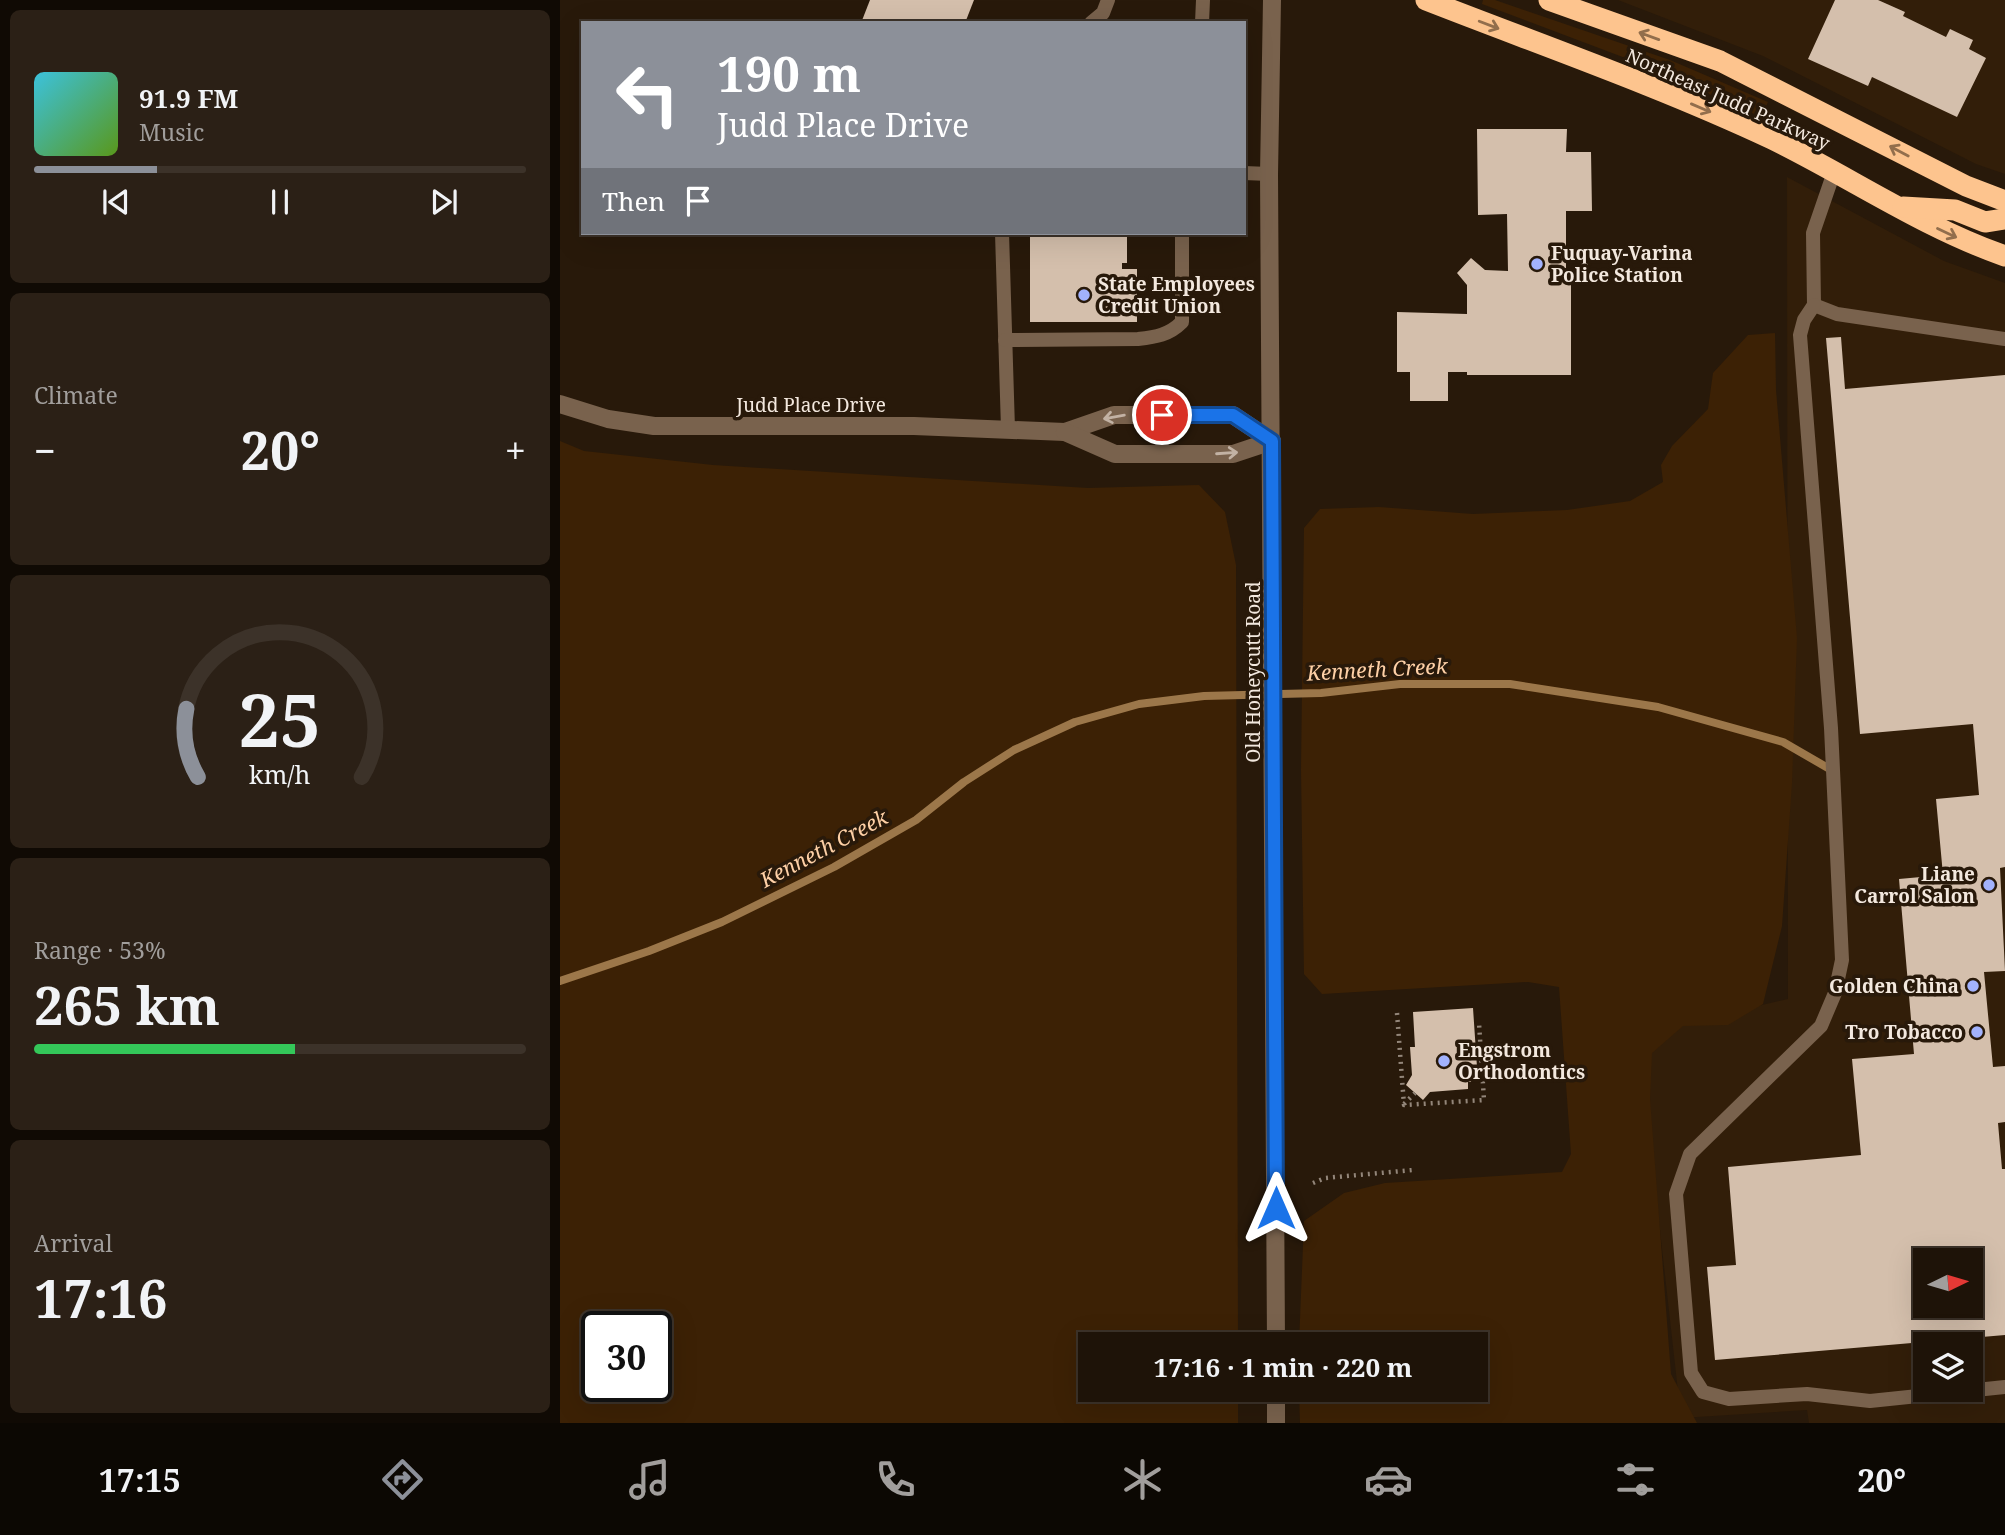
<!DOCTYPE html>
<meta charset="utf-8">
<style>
:root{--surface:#1e1308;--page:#2b2016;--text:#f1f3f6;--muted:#a19e9c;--line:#3c3229;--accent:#8c9099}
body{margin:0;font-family:"Noto Serif",serif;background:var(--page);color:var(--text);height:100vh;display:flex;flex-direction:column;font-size:26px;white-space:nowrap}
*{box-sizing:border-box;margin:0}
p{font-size:23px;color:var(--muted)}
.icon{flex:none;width:38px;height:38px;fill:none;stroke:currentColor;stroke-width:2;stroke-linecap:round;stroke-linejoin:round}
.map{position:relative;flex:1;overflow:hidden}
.side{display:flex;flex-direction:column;gap:10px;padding:10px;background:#100a04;width:560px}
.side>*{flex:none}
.top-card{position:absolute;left:21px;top:21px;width:665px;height:214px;border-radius:0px;box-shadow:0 7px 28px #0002,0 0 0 2px var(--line);background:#8c9099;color:#fff;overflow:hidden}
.needle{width:46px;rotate:85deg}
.buttons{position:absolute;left:1353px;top:1248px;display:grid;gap:14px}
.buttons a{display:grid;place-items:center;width:70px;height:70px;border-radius:0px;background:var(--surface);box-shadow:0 7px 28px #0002,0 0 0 2px var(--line);font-size:35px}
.speed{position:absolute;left:21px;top:1311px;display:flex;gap:14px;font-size:35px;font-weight:700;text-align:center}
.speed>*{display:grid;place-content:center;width:91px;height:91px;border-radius:50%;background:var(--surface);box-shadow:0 7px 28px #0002,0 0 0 2px var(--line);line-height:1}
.speed .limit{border:4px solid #111;border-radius:10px;background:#fff;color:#111}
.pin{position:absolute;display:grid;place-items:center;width:60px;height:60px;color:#fff;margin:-30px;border:4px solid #fff;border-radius:50%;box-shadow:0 2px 7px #0007}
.me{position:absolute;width:77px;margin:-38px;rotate:0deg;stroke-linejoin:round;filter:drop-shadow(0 0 5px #0008)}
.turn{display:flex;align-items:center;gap:24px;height:147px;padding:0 21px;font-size:32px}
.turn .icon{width:91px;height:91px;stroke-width:2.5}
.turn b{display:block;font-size:49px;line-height:60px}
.then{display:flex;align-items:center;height:66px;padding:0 21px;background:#0003;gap:14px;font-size:26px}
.big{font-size:52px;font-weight:700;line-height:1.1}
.side .card{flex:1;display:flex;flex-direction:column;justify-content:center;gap:10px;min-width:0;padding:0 24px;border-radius:10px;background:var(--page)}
.side .dial{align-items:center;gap:0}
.dial svg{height:182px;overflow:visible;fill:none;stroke:var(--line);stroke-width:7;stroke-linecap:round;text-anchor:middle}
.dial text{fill:var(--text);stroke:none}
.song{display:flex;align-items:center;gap:21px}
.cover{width:84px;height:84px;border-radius:10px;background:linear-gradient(135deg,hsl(190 70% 55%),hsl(90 70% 35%))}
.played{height:7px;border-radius:4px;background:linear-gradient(90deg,var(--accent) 25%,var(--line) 25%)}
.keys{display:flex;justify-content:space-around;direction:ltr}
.heat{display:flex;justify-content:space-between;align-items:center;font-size:38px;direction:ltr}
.charge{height:10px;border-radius:5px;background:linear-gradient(90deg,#34c759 53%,var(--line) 0)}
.trip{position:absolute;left:518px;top:1332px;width:410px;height:70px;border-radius:0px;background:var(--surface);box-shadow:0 7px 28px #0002,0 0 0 2px var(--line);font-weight:700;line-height:70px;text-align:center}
.tab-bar{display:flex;height:112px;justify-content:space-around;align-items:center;background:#0c0803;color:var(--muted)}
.tab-bar .icon{width:49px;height:49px}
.tab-bar .active{color:var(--accent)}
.tab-bar b{font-size:32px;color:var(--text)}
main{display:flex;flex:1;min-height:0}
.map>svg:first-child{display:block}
</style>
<main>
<section class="side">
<div class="card">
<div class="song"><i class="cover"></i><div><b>91.9 FM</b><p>Music</p></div></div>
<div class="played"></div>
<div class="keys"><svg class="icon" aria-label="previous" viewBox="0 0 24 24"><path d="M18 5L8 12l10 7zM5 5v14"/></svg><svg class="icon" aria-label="pause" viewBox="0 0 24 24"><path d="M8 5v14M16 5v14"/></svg><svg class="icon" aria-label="next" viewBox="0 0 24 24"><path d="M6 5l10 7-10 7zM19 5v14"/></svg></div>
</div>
<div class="card"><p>Climate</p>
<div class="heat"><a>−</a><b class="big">20°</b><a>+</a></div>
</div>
<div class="card dial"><svg viewBox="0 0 100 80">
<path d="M14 69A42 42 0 1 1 86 69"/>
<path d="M14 69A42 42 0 0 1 9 39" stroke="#8c9099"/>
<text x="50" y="56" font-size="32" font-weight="700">25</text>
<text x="50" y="72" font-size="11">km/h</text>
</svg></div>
<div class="card"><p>Range · 53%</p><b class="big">265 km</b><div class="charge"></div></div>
<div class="card"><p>Arrival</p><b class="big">17:16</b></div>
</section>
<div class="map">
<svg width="1445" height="1423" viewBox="0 0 1445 1423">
<rect width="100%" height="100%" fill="#28190a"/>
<g fill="#321e09" fill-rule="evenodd">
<polygon points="1058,0 1445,0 1445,174 1416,164 1203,56"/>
<path d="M 1227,177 L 1384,261 L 1445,283 L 1445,1423 L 1249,1423 L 1247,1410 L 1121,1418 L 1078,1034 L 1228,999 ZM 1365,1260 L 1410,1260 L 1410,1306 L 1365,1306 ZM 1365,1344 L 1410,1344 L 1410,1390 L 1365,1390 Z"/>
</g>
<g fill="#3c2105" fill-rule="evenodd">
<polygon points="923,0 935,0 1110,60 1208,102 1201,117 1076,62 922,4"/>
<polygon points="1215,333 1216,390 1237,638 1232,783 1222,926 1203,1004 1168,1025 1123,1026 1092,1053 1090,1099 1111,1374 1137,1423 740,1423 739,1390 915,1390 915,1344 739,1344 744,1221 784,1193 825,1183 1002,1172 1011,1154 999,987 968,982 762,994 744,974 741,770 744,528 760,509 819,507 913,514 1007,510 1070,501 1103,482 1101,465 1112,446 1148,409 1153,373 1188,335"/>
<path d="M 0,441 L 24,451 L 153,465 L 528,488 L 639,485 L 665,512 L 676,565 L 678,1344 L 530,1344 L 530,1390 L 678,1390 L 678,1423 L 0,1423 ZM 37,1326 L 96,1326 L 96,1386 L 37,1386 Z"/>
</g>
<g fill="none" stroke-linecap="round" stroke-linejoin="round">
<polyline stroke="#9c774a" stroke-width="8" points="0,981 89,951 162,922 274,867 356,820 404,782 454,750 515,722 579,704 644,696 761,693 840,684 950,684 1098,707 1223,742 1268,768"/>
</g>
<g fill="#d4bfac" fill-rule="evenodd">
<polygon points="310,0 414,0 405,23 301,23"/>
<polygon points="1275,0 1318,0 1345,12 1343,16 1386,37 1390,29 1413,40 1409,49 1426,58 1397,117 1312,77 1308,86 1248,59"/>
<polygon points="917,129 1007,129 1006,152 1031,152 1032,211 1006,211 1006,274 1011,274 1011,375 907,375 907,372 888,372 888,401 850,401 850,372 837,372 837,312 907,314 907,285 897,273 911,258 925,270 948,271 947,214 918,215"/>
<polygon points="470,233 567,233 567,263 562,263 562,269 577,269 577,322 470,322"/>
<path d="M 1281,337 L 1285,389 L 1445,375 L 1445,867 L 1440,868 L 1445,971 L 1424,972 L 1433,1067 L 1445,1066 L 1445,1122 L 1438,1123 L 1442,1169 L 1445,1169 L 1445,1335 L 1155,1360 L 1147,1267 L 1176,1265 L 1168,1167 L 1301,1155 L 1292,1059 L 1354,1054 L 1339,879 L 1383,875 L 1376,799 L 1419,795 L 1413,724 L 1300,734 L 1266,338 ZM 1365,1260 L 1410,1260 L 1410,1306 L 1365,1306 Z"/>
<polygon points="913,1008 918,1082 908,1082 908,1089 870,1092 863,1100 846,1085 852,1075 850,1047 855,1047 853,1012"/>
</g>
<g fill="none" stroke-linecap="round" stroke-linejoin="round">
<g stroke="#93867a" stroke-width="4.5" stroke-dasharray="2 5" stroke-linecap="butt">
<polyline points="837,1013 844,1105 924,1100 919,1023"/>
<polyline points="844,1104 855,1093"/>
<polyline points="753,1183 765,1178 853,1170"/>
</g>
<g stroke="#79624d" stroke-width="14">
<polyline points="531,23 543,13 548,0"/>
<polyline points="642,23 643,0"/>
<polyline points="1274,172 1253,233 1254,305 1277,314 1445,339"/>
<polyline points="684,173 709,174"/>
<polyline points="442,233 448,429"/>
<polyline points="1254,305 1244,320 1240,335 1271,728 1282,960 1275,993 1261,1026 1130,1154 1116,1194 1131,1373 1143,1392 1169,1399 1247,1394 1310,1401 1445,1387"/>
<path d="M 445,340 L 578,339 C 596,337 609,335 622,322 L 622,233"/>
</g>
<g stroke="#79624d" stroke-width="18">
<polyline points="712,0 709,174 716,1344"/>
<polyline points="0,404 48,419 94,426 354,426 505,432 554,415 673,415 712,441"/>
<polyline points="505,432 555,454 673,454 712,441"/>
<polyline points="716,1423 716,1390"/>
</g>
<g stroke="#fdc48e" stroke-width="21">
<path d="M 866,0 C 981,45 1099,86 1212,139 C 1290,177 1362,227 1445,256"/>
<polyline points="989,0 1160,61 1406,186 1445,201"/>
<polyline points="1343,207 1395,210 1425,222 1445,219"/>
</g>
</g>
<defs><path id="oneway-shaft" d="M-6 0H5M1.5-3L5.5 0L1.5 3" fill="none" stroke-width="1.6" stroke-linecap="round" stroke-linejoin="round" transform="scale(1.75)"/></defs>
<g stroke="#926e4c">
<use href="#oneway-shaft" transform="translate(929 25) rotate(21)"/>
<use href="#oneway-shaft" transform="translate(1089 36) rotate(-160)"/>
<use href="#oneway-shaft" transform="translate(1141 108) rotate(23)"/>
<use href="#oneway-shaft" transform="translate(1339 151) rotate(-152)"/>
<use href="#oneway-shaft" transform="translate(1387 233) rotate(25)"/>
</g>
<g stroke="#c2b2a4">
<use href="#oneway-shaft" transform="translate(554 417) rotate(170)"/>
<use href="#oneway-shaft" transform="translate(667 453) rotate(-4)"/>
</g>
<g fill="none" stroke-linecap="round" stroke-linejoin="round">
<defs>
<polyline id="route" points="602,415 673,415 712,441 716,1208"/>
</defs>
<use href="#route" stroke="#114b97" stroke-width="18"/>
<use href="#route" stroke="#1a73e8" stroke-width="12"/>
</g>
<g fill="#a2b2fd" stroke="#28190a" stroke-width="2.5">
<circle cx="977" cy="264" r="7"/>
<circle cx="524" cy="295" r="7"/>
<circle cx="1429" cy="885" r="7"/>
<circle cx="1413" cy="986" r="7"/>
<circle cx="1417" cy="1032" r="7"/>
<circle cx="884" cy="1061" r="7"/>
</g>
<g text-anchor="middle" stroke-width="7" stroke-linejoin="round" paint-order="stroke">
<g font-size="19" fill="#f3e8de" stroke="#28190a">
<text transform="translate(1168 99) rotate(24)" y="7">Northeast Judd Parkway</text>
<text x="251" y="412">Judd Place Drive</text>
<text transform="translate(693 672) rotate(-90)" y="7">Old Honeycutt Road</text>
</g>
<g font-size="19" font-weight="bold" fill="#f3e8de" stroke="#28190a" text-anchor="start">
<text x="991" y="260">Fuquay-Varina<tspan x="991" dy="22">Police Station</tspan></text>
<text x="538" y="291">State Employees<tspan x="538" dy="22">Credit Union</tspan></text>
<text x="1415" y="881" text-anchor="end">Liane<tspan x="1415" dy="22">Carrol Salon</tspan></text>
<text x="1399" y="993" text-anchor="end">Golden China</text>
<text x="1403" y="1039" text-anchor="end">Tro Tobacco</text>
<text x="898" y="1057">Engstrom<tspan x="898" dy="22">Orthodontics</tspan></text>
</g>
<g font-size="21" font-style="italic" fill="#fed0a6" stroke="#28190a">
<text transform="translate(817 670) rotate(-3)" y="7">Kenneth Creek</text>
<text transform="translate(264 849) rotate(-28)" y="7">Kenneth Creek</text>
</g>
</g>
</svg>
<div class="buttons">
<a><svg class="needle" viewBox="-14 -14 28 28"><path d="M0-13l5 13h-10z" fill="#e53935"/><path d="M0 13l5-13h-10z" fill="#a19e9c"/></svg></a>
<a><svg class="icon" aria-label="layers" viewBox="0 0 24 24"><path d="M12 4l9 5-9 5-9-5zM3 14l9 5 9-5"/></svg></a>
</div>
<div class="speed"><div class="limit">30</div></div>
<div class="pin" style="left:602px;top:415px;background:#d93025"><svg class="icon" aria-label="arrive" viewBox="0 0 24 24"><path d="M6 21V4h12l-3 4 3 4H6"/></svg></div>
<svg class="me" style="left:716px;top:1208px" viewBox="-20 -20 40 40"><path d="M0-17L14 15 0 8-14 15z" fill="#1a73e8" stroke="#fff" stroke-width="4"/></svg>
<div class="trip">17:16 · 1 min · 220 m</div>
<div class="top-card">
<div class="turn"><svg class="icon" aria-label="left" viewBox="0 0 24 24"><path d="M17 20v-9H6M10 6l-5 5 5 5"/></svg><div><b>190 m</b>Judd Place Drive</div></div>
<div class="then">Then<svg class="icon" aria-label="arrive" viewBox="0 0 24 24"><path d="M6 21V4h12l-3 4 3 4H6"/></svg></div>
</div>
</div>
</main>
<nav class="tab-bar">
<b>17:15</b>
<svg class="icon active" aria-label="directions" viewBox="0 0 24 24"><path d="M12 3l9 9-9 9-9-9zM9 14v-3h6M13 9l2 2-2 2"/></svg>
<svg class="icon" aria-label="music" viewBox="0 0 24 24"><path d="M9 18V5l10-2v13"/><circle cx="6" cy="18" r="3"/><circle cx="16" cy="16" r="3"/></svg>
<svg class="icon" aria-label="phone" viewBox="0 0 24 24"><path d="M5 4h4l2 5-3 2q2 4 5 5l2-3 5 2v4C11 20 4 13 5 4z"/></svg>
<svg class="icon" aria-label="climate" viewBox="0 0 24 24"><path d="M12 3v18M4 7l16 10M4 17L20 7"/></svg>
<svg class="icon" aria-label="car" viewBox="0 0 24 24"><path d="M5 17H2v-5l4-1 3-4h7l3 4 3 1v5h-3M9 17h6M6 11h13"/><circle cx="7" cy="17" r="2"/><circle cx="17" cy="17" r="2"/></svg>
<svg class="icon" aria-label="filters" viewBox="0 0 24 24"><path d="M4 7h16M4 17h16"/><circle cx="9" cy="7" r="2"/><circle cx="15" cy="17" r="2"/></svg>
<b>20°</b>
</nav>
